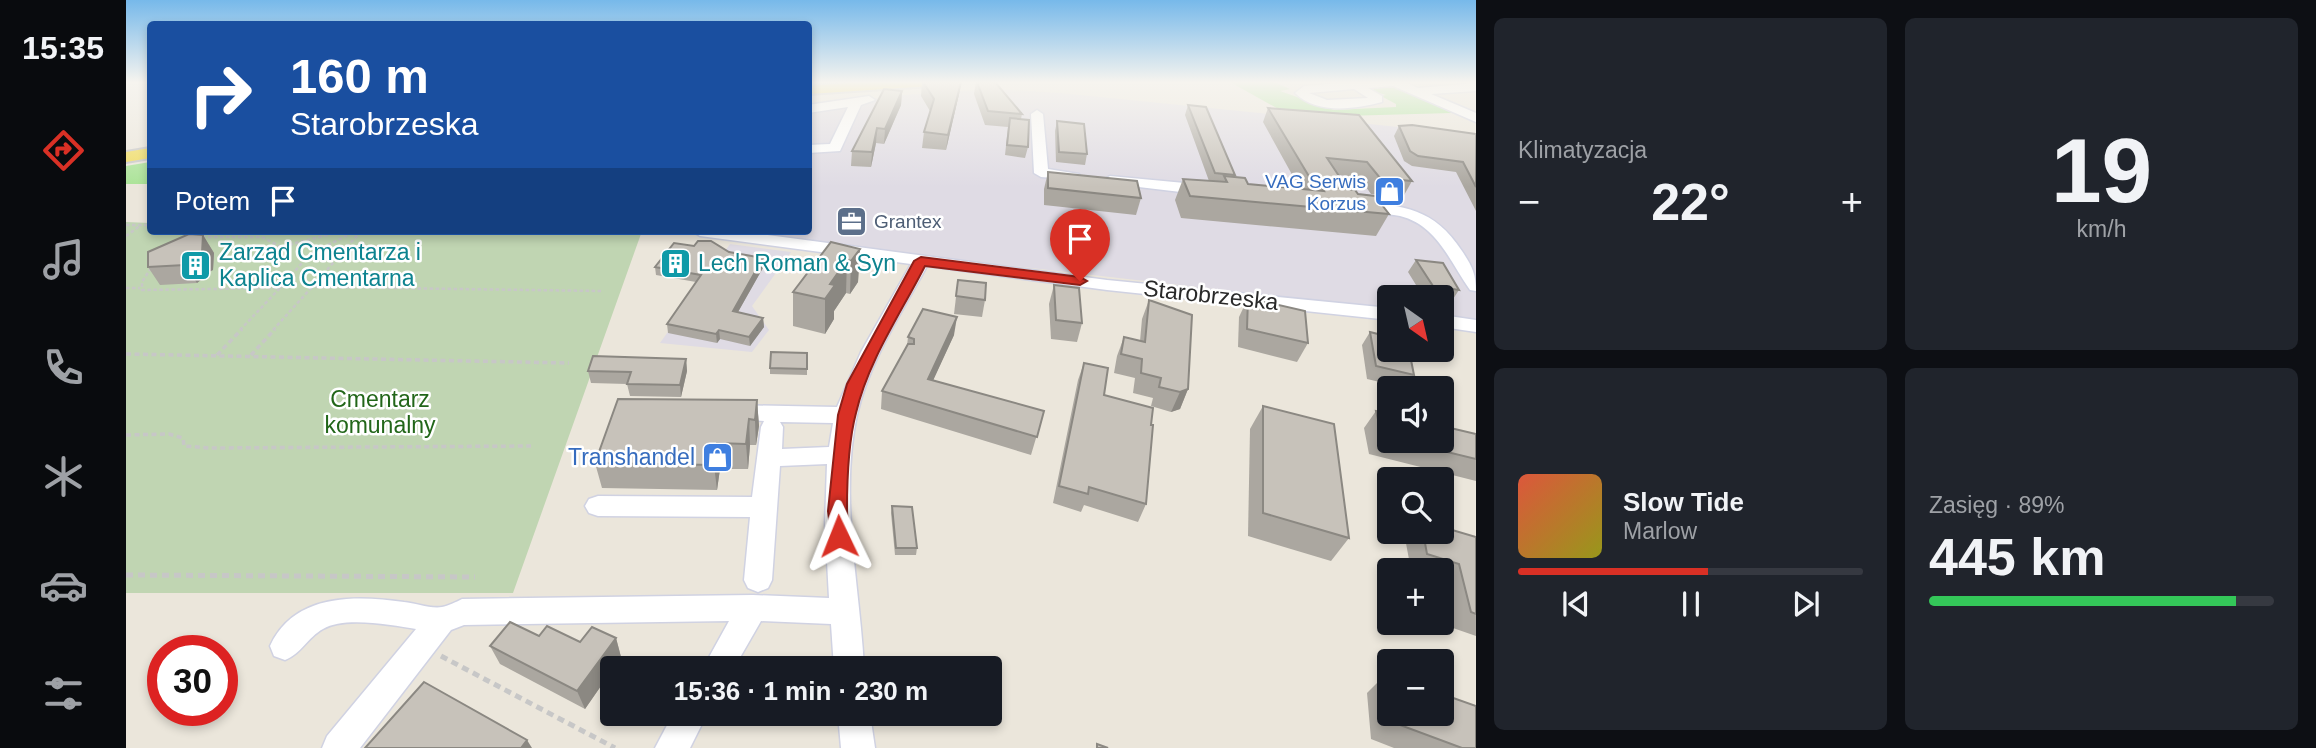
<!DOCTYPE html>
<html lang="pl">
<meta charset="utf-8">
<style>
:root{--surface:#171b24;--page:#20242c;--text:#f1f3f6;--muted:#9ea1a6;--line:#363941;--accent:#d93025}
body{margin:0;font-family:Helvetica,sans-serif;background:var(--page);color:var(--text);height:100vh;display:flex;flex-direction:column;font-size:26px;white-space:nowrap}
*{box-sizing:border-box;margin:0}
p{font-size:23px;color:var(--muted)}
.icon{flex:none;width:38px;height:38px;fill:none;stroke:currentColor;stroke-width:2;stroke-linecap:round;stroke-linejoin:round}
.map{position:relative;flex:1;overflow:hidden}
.drawer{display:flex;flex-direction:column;gap:18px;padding:18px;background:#0d0f14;width:840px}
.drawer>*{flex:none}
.banner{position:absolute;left:21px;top:21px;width:665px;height:214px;border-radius:7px;box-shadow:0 4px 10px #0003;background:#1a4fa0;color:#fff;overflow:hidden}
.needle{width:46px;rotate:146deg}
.controls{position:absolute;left:1251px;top:285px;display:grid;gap:14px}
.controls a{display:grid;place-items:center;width:77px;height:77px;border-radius:7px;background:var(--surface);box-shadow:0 4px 10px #0003;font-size:35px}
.speed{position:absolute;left:21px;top:635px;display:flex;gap:14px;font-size:35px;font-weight:700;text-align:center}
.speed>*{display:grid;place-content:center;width:91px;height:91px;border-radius:50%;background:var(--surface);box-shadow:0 4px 10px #0003;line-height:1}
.speed .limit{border:10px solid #d22;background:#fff;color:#111}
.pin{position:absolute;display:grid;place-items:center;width:60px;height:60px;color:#fff;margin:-72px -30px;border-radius:50% 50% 50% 0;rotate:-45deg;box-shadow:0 0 7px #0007}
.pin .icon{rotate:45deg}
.me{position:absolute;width:77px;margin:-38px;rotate:358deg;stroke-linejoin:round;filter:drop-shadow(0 0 5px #0008)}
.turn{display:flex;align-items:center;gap:24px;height:147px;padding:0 28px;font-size:32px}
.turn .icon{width:91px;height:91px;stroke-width:2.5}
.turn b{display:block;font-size:49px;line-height:60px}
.then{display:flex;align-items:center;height:66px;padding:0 28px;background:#0003;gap:14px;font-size:26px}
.big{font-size:52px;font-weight:700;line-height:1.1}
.drawer .widget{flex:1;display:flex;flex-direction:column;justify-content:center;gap:10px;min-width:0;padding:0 24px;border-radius:10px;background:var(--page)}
.drawer .dial{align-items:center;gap:0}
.dial b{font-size:91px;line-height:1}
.song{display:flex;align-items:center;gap:21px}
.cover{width:84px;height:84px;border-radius:10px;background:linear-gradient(135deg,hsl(10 70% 55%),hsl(60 70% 35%))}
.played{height:7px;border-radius:4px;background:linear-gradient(90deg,var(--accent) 55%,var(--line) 55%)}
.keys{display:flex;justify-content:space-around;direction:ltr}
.heat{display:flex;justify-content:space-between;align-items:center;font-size:38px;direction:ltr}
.charge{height:10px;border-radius:5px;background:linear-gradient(90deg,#34c759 89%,var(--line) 0)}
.drawer .tiles{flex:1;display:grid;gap:18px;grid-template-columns:repeat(2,1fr)}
.trip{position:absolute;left:474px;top:656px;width:402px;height:70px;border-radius:7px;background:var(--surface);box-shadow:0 4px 10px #0003;font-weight:700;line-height:70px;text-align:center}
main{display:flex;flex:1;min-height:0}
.tab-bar{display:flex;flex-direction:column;width:126px;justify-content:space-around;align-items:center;background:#090b0e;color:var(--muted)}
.tab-bar .icon{width:49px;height:49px}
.tab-bar .current{color:var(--accent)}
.tab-bar b{font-size:32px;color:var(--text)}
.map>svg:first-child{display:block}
</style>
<main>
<nav class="tab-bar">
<b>15:35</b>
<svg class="icon current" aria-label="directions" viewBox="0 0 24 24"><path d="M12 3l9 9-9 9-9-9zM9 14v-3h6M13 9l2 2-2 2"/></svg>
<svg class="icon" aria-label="music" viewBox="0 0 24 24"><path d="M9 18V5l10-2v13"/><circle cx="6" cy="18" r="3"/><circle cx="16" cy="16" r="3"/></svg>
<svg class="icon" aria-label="phone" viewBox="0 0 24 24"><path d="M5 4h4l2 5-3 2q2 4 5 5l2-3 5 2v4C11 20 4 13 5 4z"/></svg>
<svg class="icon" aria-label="climate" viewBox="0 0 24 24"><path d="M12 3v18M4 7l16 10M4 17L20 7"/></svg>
<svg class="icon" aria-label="car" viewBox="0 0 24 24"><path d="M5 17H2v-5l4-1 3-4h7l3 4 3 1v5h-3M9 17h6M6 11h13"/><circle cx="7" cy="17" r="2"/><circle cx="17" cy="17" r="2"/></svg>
<svg class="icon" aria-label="filters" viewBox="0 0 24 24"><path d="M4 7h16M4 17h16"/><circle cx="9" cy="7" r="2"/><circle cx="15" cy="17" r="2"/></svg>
</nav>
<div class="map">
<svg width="1350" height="748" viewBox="0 0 1350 748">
<rect width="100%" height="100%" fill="#ebe6db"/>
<g fill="#dfdbe4">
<polygon points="870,89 934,93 1332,133 1350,138 1350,320 1316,316 1316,298 1264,298 1263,309 809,257 612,231 682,231 683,107 778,95"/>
<polygon points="604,244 665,252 626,306 643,330 626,352 534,343"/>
</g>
<g fill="#aae397">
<polygon points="1104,82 1148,82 1164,89 1154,91 1208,110 1270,107 1270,104 1255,96 1260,95 1247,91 1250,86 1277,89 1326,113 1180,117 1156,111"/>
<polygon points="24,162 24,184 0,184 0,166"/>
</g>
<polygon fill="#c0d5b2" points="0,222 24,223 24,231 516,231 387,593 0,593"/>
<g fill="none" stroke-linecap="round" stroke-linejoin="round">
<defs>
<g id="minor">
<path d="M 1226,82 L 1279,82 L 1292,88 L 1350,83 L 1350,91 L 1305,94 L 1350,113 L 1350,122 L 1267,86 L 1242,88 L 1256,96 L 1256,102 C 1229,109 1191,115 1169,93 L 1178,86 ZM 1228,89 L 1242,98 L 1201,100 L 1183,93 Z"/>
<polygon points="743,96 749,100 735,105 714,151 682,153 682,145 704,144 722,107 682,113 682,105"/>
<polygon points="911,110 917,114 922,169 953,174 955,177 953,180 915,177 908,173 905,114"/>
<polygon points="984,176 1080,185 1088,190 1080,195 979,183 977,180"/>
<path d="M 1231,201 C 1278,206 1308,208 1336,251 C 1346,266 1350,274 1350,291 L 1344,290 C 1324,262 1311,225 1274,216 C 1258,213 1241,213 1225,209 L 1223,206 L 1225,203 Z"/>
<path d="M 566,231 L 611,231 L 981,280 L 1264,308 L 1264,320 L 981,290 L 801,266 C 775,314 743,362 731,415 C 713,498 734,585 738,668 L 708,668 L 705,624 L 635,621 L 608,668 L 577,668 L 603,621 L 338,625 L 325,630 L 234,748 L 196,748 L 201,736 L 290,629 C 266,625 218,616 197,629 C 182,637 175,654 159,660 L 148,656 L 144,646 C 168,593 230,595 278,602 C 289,603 305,609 316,607 C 322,606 330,602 336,599 L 627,595 L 703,598 L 699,524 L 701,464 L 654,466 L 646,580 L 642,588 L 632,592 L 622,588 L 618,580 L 624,517 L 472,516 L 463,513 L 459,506 L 463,499 L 472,496 L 626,497 L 635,427 L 638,421 L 596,418 L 593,413 L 596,408 L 604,405 L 711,407 L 735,352 L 785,264 L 574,236 ZM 654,422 L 707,423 L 703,447 L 656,449 L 657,427 Z"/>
<polygon points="1316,315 1350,320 1350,332 1316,327"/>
<polygon points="547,714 581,714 564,748 529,748"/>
<polygon points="712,714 744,714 749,748 715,748"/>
</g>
<g id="major">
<polygon points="733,82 812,82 805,86 682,94 682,86"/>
<polygon points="24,148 24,158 0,162 0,152"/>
</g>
</defs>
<use href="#minor" stroke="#d0d2e2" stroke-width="3"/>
<use href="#major" stroke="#c7c7c7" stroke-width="4"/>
<g stroke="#c7c7c7" stroke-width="2.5" stroke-dasharray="3.5 2.5" stroke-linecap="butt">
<polyline points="0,225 24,225"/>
<polyline points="235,231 186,287 477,291"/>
<polyline points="0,236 15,225"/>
<polyline points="76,237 136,237 155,247"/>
<polyline points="111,258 217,231"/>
<polyline points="25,268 16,282 16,290 154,288 184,254 230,231"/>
<polyline points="0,288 14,288"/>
<polyline points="114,330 154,288"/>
<polyline points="147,330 186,287"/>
</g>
<g stroke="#c7c7c7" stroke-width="3.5" stroke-dasharray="5 3.5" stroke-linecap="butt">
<polyline points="0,354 443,363"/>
<polyline points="91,355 116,329"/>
<polyline points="125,355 149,329"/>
<polyline points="0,435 43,434 57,438 58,446 83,448 405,446"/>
</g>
<g stroke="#c7c7c7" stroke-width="5" stroke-dasharray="7 5" stroke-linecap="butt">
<polyline points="0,575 349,577"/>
<polyline points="315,656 489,748"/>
</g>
<use href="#minor" fill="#fff" fill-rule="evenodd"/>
<use href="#major" fill="#f0db5b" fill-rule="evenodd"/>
</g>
<g fill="#aba7a0">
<polygon points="796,82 835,82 833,94 820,150 796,148 798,132 804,111 795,96"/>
<polygon points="850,82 869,82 896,114 895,119 902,147 899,158 879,155 882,127 859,125 848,94"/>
<polygon points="776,91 775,105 758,144 750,143 745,167 725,166 726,151"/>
<polygon points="1062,105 1109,175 1108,177 1122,184 1174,189 1137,122 1142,108 1286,181 1277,197 1245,194 1233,177 1212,175 1217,182 1213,188 1232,194 1263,214 1250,236 1055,218 1049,200 1057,179 1083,181 1059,115"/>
<polygon points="931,121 961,154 959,165 930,162 929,131"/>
<polygon points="1273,126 1350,134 1350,211 1330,172 1286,166 1278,161 1268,136"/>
<polygon points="922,172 1015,198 1010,215 918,205 918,189"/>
<polygon points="77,235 88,253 87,270 76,275 76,279 71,283 34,285 22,267"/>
<polygon points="734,249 732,282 724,294 720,293 708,311 708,319 699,334 667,326 667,292"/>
<polygon points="603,252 638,266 612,312 637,318 638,327 624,346 594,339 591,343 542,333 541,324 570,282 530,275 529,267"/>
<polygon points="1290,260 1333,290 1325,302 1316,301 1316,298 1298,298 1282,272"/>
<polygon points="832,280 859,300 856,317 828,314"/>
<polygon points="928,285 956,323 951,342 925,339 923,304"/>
<polygon points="1122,298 1182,343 1171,362 1112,347 1113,317"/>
<polygon points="1023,300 1062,389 1054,409 1045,412 1025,406 1027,398 1007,393 1009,378 988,373 991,356 998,337 1014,341 1016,319"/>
<polygon points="1244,332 1288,375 1279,388 1241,379 1236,345"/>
<polygon points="828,335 807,380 918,411 905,455 755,409 756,391 781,346 782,337"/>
<polygon points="681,353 681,375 644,374 644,368"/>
<polygon points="560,359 561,371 555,397 504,396 501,384 465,383 462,371"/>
<polygon points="958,363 978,395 1025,425 1020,504 1012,522 958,505 955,512 927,503 952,380"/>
<polygon points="631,400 633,426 630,445 624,445 622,469 594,469 591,490 476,488 469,463"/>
<polygon points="1137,406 1223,538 1205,561 1122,536 1124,429"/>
<polygon points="1250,411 1264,414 1264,441 1316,441 1350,434 1350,481 1243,454 1238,428"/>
<polygon points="766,506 791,548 790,555 769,555 765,513"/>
<polygon points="1284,532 1350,537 1350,636 1327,628 1316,580 1316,570 1285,570 1279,538"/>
<polygon points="413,636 454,642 490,638 495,657 459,709 374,664 364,646"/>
<polygon points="1260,674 1264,676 1264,714 1316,714 1350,748 1268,748 1245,739 1241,693"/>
</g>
<g fill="#8b8882">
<polygon points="835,82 833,94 820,150 822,135"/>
<polygon points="776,91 775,105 758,144 759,129"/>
<polygon points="751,128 750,143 745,167 746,152"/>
<polygon points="77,235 88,253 87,270 76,275 76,279 71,283 59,265 65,257"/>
<polygon points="734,249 732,282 724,294 725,261"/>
<polygon points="637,258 638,266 608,319 607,311"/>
<polygon points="721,260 720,293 708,311 708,319 699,334 699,299 704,284"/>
<polygon points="831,317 828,335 800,396 802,379"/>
<polygon points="637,318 638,327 624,346 623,337"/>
<polygon points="593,330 594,339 591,343 590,334"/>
<polygon points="560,359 561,371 555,397 554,385"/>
<polygon points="1062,389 1054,409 1045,412 1054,392"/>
<polygon points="631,400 633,426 630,445 629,420"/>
<polygon points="623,419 624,445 622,469 620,444"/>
<polygon points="591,443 594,469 591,490 588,465"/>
<polygon points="490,638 495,657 459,709 451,691"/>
<polygon points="401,740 406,748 395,748"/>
</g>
<g fill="#c7c2ba" stroke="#8b8882" stroke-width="2">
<polygon points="797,82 835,82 822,135 798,132 808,99"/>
<polygon points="851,82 869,82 896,114 862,111"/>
<polygon points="758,89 776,91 759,129 751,128 746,152 726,151"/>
<polygon points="1062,105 1080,107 1109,175 1089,173"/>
<polygon points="1142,108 1233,115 1286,181 1254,178 1241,162 1201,158 1217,182 1184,178"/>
<polygon points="884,118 903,120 902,147 881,145"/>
<polygon points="931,121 958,124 961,154 933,152"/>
<polygon points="1286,125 1350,134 1350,187 1337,162 1292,156 1284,151 1273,126"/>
<polygon points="922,172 1011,181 1015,198 922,188"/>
<polygon points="1098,176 1119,178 1122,184 1198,191 1195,186 1229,190 1232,194 1249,196 1263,214 1064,196 1057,179 1101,182"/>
<polygon points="63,234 77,235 76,253 65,257 65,261 59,265 22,267 22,252"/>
<polygon points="572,241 585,241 603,252 637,258 607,311 637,318 623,337 593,330 590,334 541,324 575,275 529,267 548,243 568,246"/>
<polygon points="705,242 734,249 725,261 721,260 704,284 709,285 699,299 667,292"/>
<polygon points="1290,260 1317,263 1333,290 1307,286"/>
<polygon points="832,280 860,283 859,300 830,296"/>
<polygon points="928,285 953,288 956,323 930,320"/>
<polygon points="1122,298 1179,311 1182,343 1121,329"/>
<polygon points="1023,300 1066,315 1062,389 1054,392 1033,387 1035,378 1015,373 1016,359 995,354 998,337 1019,342"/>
<polygon points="797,309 831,317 802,379 918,411 911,437 756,391 782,344 788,344 788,339 782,337"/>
<polygon points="1244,332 1264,337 1264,350 1283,350 1288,375 1250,366"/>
<polygon points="645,352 681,353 681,369 644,368"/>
<polygon points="467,356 560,359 554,385 501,384 505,372 462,371"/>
<polygon points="958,363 982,368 978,395 1027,408 1025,425 1027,425 1020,504 963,487 962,494 933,486"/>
<polygon points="492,399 631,400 629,420 623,419 620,444 591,443 588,465 469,463"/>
<polygon points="1137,406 1208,424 1223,538 1137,513"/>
<polygon points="1250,411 1264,414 1264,438 1256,436"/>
<polygon points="1316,426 1350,434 1350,459 1276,441 1316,441"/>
<polygon points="766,506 786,507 791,548 770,548"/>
<polygon points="1316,527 1350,537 1350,614 1345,612 1333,564 1301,554 1297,532 1316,532"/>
<polygon points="384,622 413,636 421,626 454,642 466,627 490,638 451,691 364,646"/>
<polygon points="1260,674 1264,676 1264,705"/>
<polygon points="298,682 401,740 395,748 239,748"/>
<polygon points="1316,694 1350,706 1350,748 1336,748 1266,722 1265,714 1316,714"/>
<polygon points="971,744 982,748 971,748"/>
</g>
<linearGradient id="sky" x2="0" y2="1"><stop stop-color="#77b9ea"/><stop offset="0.44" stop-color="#f6f4ef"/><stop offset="1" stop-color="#f6f4ef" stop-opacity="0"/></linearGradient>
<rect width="1350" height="187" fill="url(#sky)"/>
<path fill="#d93025" stroke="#8d1f18" stroke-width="2" d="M 795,257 L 954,277 L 961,281 L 954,285 L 799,266 C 775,313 742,361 730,413 C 722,443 721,479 721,510 C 721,521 725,532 720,542 L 713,544 L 706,542 L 702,511 L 712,415 L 721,384 L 788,261 Z"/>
<defs>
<symbol id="shop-square" viewBox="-11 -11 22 22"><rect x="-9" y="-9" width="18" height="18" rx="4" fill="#3f7fe0" stroke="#fff"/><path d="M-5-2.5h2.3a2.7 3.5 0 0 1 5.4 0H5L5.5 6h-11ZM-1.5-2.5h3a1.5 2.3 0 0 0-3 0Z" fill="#fff"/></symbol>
<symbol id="office-square" viewBox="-11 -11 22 22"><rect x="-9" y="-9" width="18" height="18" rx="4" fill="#5c6f8a" stroke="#fff"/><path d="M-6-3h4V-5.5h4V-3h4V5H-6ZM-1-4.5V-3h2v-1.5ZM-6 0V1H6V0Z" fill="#fff"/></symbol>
<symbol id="building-square" viewBox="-11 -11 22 22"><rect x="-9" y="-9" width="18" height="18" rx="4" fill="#0f9aa8" stroke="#fff"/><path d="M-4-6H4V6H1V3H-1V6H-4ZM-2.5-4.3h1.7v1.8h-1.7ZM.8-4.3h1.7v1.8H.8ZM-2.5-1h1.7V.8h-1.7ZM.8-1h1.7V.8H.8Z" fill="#fff"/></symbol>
</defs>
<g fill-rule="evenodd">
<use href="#shop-square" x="1246" y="174" width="35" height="35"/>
<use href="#office-square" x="708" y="204" width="35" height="35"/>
<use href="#building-square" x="532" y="246" width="35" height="35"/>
<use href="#building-square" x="52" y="248" width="35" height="35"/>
<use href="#shop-square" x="574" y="440" width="35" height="35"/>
</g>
<g text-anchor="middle" stroke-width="5" stroke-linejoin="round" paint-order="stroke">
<g font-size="19" fill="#366cbe" stroke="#fff" text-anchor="end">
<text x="1240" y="188">VAG Serwis<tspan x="1240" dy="22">Korzus</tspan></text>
</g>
<g font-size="19" fill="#4e5e75" stroke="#fff" text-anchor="start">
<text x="748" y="228">Grantex</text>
</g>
<g font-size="23" fill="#0d838f" stroke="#fff" text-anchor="start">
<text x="93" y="260">Zarząd Cmentarza i<tspan x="93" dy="26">Kaplica Cmentarna</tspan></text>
<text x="572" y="271">Lech Roman &amp; Syn</text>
</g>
<g font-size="23" fill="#292929" stroke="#fff">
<text transform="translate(1085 295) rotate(6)" y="8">Starobrzeska</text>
</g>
<g font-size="23" fill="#226619" stroke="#fff">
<text x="254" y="407">Cmentarz<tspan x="254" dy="26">komunalny</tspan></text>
</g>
<g font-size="23" fill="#366cbe" stroke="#fff" text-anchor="end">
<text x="569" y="465">Transhandel</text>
</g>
</g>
</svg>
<div class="controls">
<a><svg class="needle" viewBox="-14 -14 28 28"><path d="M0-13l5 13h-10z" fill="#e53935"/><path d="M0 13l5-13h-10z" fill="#9ea1a6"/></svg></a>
<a><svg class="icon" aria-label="sound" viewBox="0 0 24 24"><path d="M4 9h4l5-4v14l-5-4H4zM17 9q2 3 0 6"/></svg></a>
<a><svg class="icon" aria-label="search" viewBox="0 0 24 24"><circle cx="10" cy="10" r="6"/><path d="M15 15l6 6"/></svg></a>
<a>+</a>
<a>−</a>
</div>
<div class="speed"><div class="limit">30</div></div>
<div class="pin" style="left:954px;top:281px;background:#d93025"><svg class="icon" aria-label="arrive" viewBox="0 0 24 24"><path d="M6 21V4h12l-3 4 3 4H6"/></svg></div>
<svg class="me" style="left:713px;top:536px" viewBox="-20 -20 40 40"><path d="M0-17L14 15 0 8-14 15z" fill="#d93025" stroke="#fff" stroke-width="4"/></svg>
<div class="trip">15:36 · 1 min · 230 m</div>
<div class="banner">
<div class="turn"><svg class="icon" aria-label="right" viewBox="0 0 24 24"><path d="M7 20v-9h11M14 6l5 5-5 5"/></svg><div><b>160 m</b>Starobrzeska</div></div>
<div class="then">Potem<svg class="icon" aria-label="arrive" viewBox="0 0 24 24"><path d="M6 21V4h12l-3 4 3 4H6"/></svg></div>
</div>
</div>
<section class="drawer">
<div class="tiles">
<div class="widget"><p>Klimatyzacja</p>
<div class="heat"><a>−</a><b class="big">22°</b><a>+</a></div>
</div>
<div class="widget dial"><b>19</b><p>km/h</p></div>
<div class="widget">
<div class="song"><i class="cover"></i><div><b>Slow Tide</b><p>Marlow</p></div></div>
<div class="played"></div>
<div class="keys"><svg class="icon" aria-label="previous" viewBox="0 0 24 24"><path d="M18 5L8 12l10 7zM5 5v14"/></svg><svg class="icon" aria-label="pause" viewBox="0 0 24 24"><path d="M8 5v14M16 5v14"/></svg><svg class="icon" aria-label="next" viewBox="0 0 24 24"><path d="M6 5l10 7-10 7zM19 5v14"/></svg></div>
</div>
<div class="widget"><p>Zasięg · 89%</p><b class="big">445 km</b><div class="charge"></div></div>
</div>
</section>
</main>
